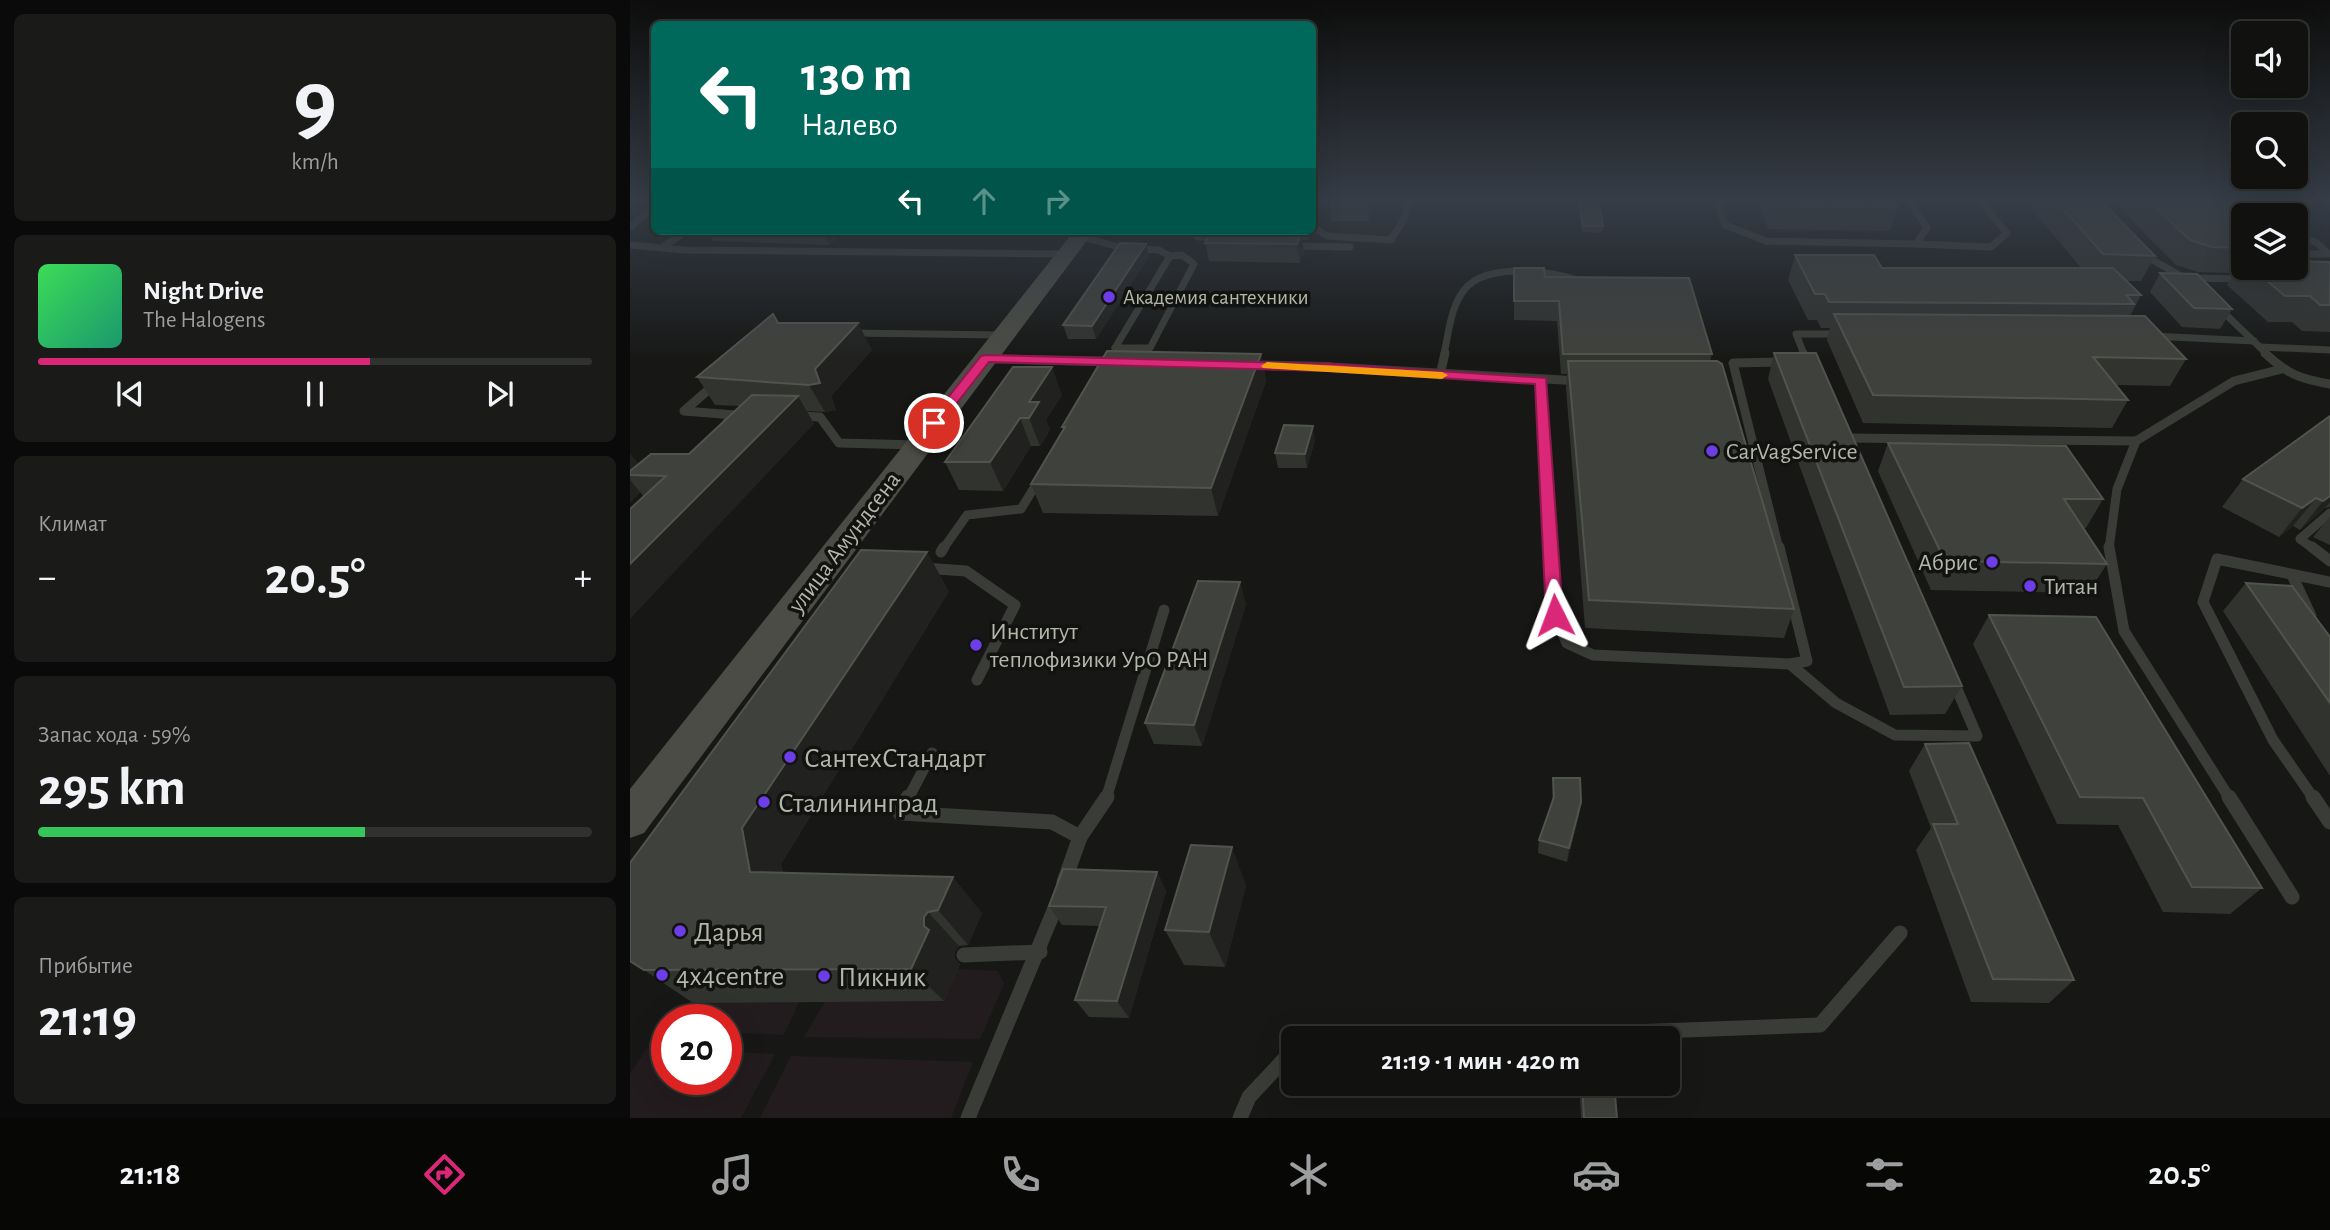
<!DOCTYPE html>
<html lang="ru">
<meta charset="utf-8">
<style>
:root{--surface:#111210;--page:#1a1b19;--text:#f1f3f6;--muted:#9c9e9f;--line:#303230;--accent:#db2777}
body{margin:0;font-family:"Alegreya Sans",sans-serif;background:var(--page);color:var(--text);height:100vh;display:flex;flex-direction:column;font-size:26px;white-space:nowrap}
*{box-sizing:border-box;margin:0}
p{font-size:23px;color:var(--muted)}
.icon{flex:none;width:38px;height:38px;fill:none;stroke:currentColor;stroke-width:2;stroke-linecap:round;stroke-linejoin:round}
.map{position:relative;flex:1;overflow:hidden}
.drawer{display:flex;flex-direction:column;gap:14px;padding:14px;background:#090a09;width:630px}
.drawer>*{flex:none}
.banner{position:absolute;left:21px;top:21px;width:665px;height:214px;border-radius:10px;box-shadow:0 7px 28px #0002,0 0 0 2px var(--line);background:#00695c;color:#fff;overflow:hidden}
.controls{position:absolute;left:1601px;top:21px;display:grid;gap:14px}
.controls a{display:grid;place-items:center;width:77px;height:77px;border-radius:10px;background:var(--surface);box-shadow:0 7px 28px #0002,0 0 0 2px var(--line);font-size:35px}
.speed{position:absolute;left:21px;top:1004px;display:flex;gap:14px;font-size:35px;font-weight:700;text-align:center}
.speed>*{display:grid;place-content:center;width:91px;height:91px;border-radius:50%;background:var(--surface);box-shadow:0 7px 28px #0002,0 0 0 2px var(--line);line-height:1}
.speed .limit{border:10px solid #d22;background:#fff;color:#111}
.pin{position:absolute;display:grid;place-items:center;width:60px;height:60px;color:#fff;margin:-30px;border:4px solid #fff;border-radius:50%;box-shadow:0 2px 7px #0007}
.me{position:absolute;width:77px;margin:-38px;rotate:357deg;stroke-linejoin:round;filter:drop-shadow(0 0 5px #0008)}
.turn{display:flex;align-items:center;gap:24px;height:147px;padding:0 35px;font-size:32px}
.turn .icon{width:91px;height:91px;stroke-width:2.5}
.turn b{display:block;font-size:49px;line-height:60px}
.lanes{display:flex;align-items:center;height:66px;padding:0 35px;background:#0003;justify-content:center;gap:35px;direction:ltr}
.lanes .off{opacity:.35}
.big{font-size:52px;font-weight:700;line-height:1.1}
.drawer .card{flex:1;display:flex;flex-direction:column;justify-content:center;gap:10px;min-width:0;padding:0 24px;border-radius:10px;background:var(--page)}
.drawer .dial{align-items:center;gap:0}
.dial b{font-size:91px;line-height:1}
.song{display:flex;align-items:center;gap:21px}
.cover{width:84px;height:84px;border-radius:10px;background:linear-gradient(135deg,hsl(130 70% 55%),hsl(160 70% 35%))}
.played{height:7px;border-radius:4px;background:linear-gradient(90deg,var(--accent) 60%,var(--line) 60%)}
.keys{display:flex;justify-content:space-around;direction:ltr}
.heat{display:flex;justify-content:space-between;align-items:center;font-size:38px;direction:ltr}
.charge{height:10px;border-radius:5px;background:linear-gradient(90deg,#34c759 59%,var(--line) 0)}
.trip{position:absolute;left:651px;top:1026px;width:399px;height:70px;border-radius:10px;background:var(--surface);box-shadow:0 7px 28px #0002,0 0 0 2px var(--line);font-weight:700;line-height:70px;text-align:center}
.dock{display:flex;height:112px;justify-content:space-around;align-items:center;background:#070706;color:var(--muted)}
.dock .icon{width:49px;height:49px}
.dock .selected{color:var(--accent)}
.dock b{font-size:32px;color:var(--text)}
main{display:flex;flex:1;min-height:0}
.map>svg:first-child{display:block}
</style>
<main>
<section class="drawer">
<div class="card dial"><b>9</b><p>km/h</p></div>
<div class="card">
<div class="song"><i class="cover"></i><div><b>Night Drive</b><p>The Halogens</p></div></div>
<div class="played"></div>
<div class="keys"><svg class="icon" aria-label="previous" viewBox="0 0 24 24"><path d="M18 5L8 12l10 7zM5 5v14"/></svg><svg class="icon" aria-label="pause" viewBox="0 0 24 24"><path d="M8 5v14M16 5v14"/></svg><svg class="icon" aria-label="next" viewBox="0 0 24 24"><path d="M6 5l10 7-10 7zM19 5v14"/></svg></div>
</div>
<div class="card"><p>Климат</p>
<div class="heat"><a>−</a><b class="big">20.5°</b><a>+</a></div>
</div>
<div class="card"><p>Запас хода · 59%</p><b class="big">295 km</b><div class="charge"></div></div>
<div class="card"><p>Прибытие</p><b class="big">21:19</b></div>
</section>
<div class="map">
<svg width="1700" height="1118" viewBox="0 0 1700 1118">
<rect width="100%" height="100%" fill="#171816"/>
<g fill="#231c1e">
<polygon points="328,969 368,971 374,984 350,1039 174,1037 195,1002"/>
<polygon points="169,1002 154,1035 96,1032 96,1020 37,1020 37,1030 29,1029 39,1014 63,1003"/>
<polygon points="17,1048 37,1049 37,1080 96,1080 96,1052 145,1054 111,1118 0,1118 0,1074"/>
<polygon points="161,1056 343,1062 321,1118 130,1118"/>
</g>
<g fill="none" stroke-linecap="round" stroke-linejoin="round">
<g stroke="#3a3d37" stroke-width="7">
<polyline points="1087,201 1095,225 1136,241 1286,244 1297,228 1279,201"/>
<polyline points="682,211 686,201"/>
<polyline points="682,226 697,236 761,240 774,219 778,201"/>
<polyline points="0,227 24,207"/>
<polyline points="558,231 568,237 590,237"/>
<polyline points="1666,235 1687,243 1699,254 1675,254 1666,249"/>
<polyline points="450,236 492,248 529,250 540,256 485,348"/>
<polyline points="1286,244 1361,247 1377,233 1350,201"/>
<polyline points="0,245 53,250 436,254"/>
<polyline points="34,246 57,231"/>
<polyline points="660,246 720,247"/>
<polyline points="1510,253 1560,281"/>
<polyline points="1557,278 1614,279"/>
<polyline points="1587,306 1637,354"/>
<polyline points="222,333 373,335"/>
<polyline points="1522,336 1624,341"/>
<polyline points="1630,347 1700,350"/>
<polyline points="485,348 520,348 564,264 552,255 540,256"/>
<path d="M 814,354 C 818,336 820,313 830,296 C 849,260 921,270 952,282"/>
<polyline points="1174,354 1166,334 1212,334"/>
</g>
<g stroke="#3a3d37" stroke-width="9">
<polyline points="1173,353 1178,364"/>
<path d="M 1635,353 C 1657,374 1670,379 1700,384"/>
<polyline points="701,367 950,381"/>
<polyline points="810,375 815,353"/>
<polyline points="911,381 921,549"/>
<polyline points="85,384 54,411 105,415 97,422"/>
<polyline points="167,416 190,417 209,443 288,445"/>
<polyline points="1218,438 1506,441"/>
<polyline points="313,549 337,515 391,509 410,478"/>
<polyline points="1149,549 1103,363 1154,362"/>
<polyline points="1479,549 1487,489 1506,441 1604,381 1652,369"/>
<polyline points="1684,549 1670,539 1700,513"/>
</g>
<g stroke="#3a3d37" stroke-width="11">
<polyline points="921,547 925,615 937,643 963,655 1160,664 1177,661 1149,547"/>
<polyline points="1479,547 1494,631 1600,799"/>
<polyline points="1682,547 1700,561"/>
<polyline points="311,552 314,547"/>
<polyline points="293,568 336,571 385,605 347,680"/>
<polyline points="1662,575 1681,616"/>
<polyline points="1160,664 1206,703 1265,735 1347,736 1323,680"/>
<polyline points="278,799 302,753"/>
<polyline points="476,799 534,610"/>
<polyline points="1684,799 1643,740 1573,602 1587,559 1700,582"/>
</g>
<g stroke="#3a3d37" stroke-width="15">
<polyline points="278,797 270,813 422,822 450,837 434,882"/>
<polyline points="1599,797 1662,897"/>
<polyline points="1683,797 1700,822"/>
<polyline points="450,837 477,797"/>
<polyline points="334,955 410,952"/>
<polyline points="840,1038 1190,1025 1270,933"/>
<polyline points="338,1118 428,901"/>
<polyline points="610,1118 619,1097 663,1050"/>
</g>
<g fill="#3a3d37" fill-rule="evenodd">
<polygon points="355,354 502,357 511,362 502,367 349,363 346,359"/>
<polygon points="603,360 701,362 710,367 701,372 597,369 594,365 597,361"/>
</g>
<polygon fill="#4a4c45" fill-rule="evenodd" points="444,231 464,231 14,833 0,838 0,789"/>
</g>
<g fill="#31332f">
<polygon points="700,201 744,201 739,221 701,221 699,204"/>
<polygon points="948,201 969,201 973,226 972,233 952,232"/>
<polygon points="1128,201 1264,201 1267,207 1260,231 1138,229"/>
<polygon points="1395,201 1471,201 1525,256 1511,281 1496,281 1511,295 1500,316 1556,359 1540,386 1486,385 1498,400 1482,428 1233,423 1197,340 1200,328 1191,328 1187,320 1178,320 1158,280 1165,255 1252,268 1451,268"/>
<polygon points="1483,201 1611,201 1614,215 1614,268 1666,268 1700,262 1700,332 1672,331 1662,322 1638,322 1597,285 1604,273 1568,272 1546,265"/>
<polygon points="24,208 24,219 19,211"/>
<polygon points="77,231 216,231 199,245 83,241"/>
<polygon points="582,231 681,231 681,233 678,240 672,240 674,252 670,263 579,261 575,243"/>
<polygon points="516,244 519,256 466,339 438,339 433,325"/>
<polygon points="884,268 915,277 1082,354 1080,361 1164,609 1154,638 955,628 936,388 937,374 931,374 927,321 884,320"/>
<polygon points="1530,273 1602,309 1590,329 1552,327 1520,292"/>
<polygon points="148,323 242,350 201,396 206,410 195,412 177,411 184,424 14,497 10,492 0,502 0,454 8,464 59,454 110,406 85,405 67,377"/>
<polygon points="1144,353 1332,686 1315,714 1260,715 1138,379"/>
<polygon points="631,354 636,381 588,516 413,513 401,484 433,430 432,427"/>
<polygon points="383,367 432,395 416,420 420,430 410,446 401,446 373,491 329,490 315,462"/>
<polygon points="1700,416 1700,507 1695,508 1670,530 1663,526 1649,537 1592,507 1613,479"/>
<polygon points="685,440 677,468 648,468 645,453"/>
<polygon points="1258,443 1473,499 1456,528 1453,528 1477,564 1458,593 1301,590 1248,471"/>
<polygon points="1700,517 1700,545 1683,537"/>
<polygon points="1616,583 1700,637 1700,776 1593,611"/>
<polygon points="319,591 151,864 153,872 352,913 338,945 329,946 325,951 325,959 330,964 314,1001 63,1003 14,970"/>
<polygon points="616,604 572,746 524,744 515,723"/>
<polygon points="1359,615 1632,888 1600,914 1533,912 1488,825 1427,824 1343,644"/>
<polygon points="1295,744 1444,980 1419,1003 1341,1002 1286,850 1301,828 1279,771"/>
<polygon points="923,778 949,816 937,862 908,853 909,840 922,802"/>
<polygon points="527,872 536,891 499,1018 459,1017 445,1000 470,926 432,925 419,906"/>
<polygon points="616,885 595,967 554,965 535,930"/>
<polygon points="949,1083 984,1083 987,1118 951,1118"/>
</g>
<g fill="#212220">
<polygon points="738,201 744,201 739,221 737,204"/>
<polygon points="195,231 216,231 199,245 193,233"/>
<polygon points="677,231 681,231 678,240"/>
<polygon points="671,234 674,252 670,263 667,244"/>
<polygon points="516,244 519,256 466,339 462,326"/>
<polygon points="228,323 242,350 201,396 206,410 195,412 179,385 185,369"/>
<polygon points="631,354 636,381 588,516 581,488"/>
<polygon points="422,367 432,395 416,420 420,430 410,446 399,418 399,402"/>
<polygon points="168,396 184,424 0,619 0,564"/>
<polygon points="390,418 401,446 373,491 360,462"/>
<polygon points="683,426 685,440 677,468 675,454"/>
<polygon points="0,454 17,475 0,475"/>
<polygon points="0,480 10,492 0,502"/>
<polygon points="1700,496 1700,502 1695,508 1670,530 1693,501"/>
<polygon points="1686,498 1663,526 1649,537 1672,508"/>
<polygon points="297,552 319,591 151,864 160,907 120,872 112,828"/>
<polygon points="610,582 616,604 572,746 564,725"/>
<polygon points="951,802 949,816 937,862 939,848"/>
<polygon points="602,847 616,885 595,967 579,932"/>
<polygon points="527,872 536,891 499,1018 487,1001"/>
<polygon points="323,877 352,913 338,945 308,910"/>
<polygon points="298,912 329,946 325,951 325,959 330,964 314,1001 281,969 294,926 294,917"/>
</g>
<g fill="#3f413c" stroke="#51544d" stroke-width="2">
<polygon points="700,201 738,201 737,204 699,204"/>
<polygon points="949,201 969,201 973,226 953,226"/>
<polygon points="1142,201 1264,201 1267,207 1144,205"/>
<polygon points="1426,201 1471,201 1525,256 1473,254"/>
<polygon points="1519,201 1611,201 1628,215 1614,215 1614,248 1582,247 1560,240"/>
<polygon points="132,231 195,231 193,233"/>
<polygon points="582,231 610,231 611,233 671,234 667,244 575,243"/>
<polygon points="490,243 516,244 462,326 433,325"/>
<polygon points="1165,255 1244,255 1252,268 1483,268 1511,295 1496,295 1504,304 1199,302 1195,294 1185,294"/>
<polygon points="1666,261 1700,262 1700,305 1690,305 1680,296 1655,296 1622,268 1666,268"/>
<polygon points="884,268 914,268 915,277 1059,278 1082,354 933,354 929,301 884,301"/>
<polygon points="1530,273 1567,274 1602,309 1564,308"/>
<polygon points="143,314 148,323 228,323 185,369 190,383 179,385 67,377"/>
<polygon points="1204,314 1515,316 1556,359 1463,357 1498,400 1243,395"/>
<polygon points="477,351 631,354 581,488 401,484 435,427 432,427"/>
<polygon points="1144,353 1186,353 1332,686 1274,687"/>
<polygon points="938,361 1087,361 1092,364 1164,609 959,600"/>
<polygon points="383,367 422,367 399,402 409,402 399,418 390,418 360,462 315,462"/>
<polygon points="122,395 168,396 0,564 0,509 36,476 0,475 0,471 21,454 59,454"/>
<polygon points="1700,416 1700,496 1693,501 1686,498 1672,508 1613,479"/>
<polygon points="654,425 683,426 675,454 645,453"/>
<polygon points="1258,443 1436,446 1473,499 1434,499 1477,564 1315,561"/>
<polygon points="231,550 297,552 112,828 120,872 323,877 308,910 298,912 294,917 294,926 299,930 281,969 14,970 0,961 0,863"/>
<polygon points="568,581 610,582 564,725 515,723"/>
<polygon points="1616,583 1662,586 1700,637 1700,703"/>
<polygon points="1359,615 1466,617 1632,888 1562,887 1513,798 1450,797"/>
<polygon points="1339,743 1444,980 1363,979 1303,824 1328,824 1295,744"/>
<polygon points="923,778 950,778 951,802 939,848 909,840 924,797"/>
<polygon points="561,845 602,847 579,932 535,930"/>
<polygon points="433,869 527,872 487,1001 445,1000 476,907 419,906"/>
<polygon points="952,1083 984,1083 987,1118 954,1118"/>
</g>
<linearGradient id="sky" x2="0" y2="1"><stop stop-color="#0d0d0c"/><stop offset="0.56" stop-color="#363d47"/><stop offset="1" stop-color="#363d47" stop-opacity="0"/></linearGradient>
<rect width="1700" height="358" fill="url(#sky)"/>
<polygon fill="#db2777" stroke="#8e194d" stroke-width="2" points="355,355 701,364 916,378 933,615 925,621 916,615 905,384 701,371 359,362 309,426 300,426 300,420 351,356"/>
<polygon fill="#f59e0b" points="637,362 812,372 818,375 812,379 633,368 631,366"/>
<g fill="#6d3ee8" stroke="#121311" stroke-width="2.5">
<circle cx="479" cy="297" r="7"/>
<circle cx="1082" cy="451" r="7"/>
<circle cx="1362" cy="562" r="7"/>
<circle cx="1400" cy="586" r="7"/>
<circle cx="346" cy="645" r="7"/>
<circle cx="160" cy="757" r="7"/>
<circle cx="134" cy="802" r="7"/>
<circle cx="50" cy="931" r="7"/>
<circle cx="32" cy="975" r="7"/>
<circle cx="194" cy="976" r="7"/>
</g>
<g text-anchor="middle" stroke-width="7" stroke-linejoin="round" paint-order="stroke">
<g font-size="21" fill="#b3b7a9" stroke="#121311" text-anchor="start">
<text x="493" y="304">Академия сантехники</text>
</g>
<g font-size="24" fill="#b3b7a9" stroke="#121311" text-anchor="start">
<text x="1096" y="459">CarVagService</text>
<text x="1348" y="570" text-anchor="end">Абрис</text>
<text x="1414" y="594">Титан</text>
<text x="360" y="639">Институт<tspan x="360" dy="28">теплофизики УрО РАН</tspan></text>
</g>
<g font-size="24" fill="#b3b7a9" stroke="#121311">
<text transform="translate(214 542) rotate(-53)" y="8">улица Амундсена</text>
</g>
<g font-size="28" fill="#b3b7a9" stroke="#121311" text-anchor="start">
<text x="174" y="767">СантехСтандарт</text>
<text x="148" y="812">Сталининград</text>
<text x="64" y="941">Дарья</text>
<text x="46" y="985">4x4centre</text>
<text x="208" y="986">Пикник</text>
</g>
</g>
</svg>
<div class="controls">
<a><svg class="icon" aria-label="sound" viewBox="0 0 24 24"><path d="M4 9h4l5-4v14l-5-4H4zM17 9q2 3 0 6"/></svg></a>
<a><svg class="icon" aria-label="search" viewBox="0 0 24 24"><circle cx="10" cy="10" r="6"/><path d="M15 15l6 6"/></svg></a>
<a><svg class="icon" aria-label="layers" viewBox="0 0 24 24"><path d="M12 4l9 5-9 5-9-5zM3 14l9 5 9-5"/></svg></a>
</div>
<div class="speed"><div class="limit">20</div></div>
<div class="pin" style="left:304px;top:423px;background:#d93025"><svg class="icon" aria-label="arrive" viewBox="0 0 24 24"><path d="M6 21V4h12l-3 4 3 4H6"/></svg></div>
<svg class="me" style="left:925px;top:615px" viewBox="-20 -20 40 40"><path d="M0-17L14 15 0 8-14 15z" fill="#db2777" stroke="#fff" stroke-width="4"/></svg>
<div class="trip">21:19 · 1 мин · 420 m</div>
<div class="banner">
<div class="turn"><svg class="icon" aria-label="left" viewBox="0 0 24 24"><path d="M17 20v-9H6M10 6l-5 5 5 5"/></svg><div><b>130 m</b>Налево</div></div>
<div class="lanes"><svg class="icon" aria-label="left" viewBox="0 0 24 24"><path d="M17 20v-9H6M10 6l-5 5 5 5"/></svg><svg class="icon off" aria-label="ahead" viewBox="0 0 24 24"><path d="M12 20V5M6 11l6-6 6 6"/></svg><svg class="icon off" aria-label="right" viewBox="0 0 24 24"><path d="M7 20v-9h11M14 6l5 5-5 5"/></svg></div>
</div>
</div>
</main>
<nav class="dock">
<b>21:18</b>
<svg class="icon selected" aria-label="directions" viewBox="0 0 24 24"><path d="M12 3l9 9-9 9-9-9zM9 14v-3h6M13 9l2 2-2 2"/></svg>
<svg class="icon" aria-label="music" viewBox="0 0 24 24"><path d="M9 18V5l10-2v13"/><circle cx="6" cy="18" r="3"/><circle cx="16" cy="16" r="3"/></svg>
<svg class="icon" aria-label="phone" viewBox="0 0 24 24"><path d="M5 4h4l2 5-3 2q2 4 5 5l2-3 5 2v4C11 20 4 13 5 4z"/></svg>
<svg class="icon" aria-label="climate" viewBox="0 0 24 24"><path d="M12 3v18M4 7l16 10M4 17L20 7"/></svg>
<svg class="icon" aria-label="car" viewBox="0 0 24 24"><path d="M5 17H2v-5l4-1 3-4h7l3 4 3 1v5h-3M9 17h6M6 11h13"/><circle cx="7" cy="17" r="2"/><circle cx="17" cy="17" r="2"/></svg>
<svg class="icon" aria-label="filters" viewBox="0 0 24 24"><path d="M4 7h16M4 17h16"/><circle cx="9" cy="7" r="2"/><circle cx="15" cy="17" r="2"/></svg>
<b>20.5°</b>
</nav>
